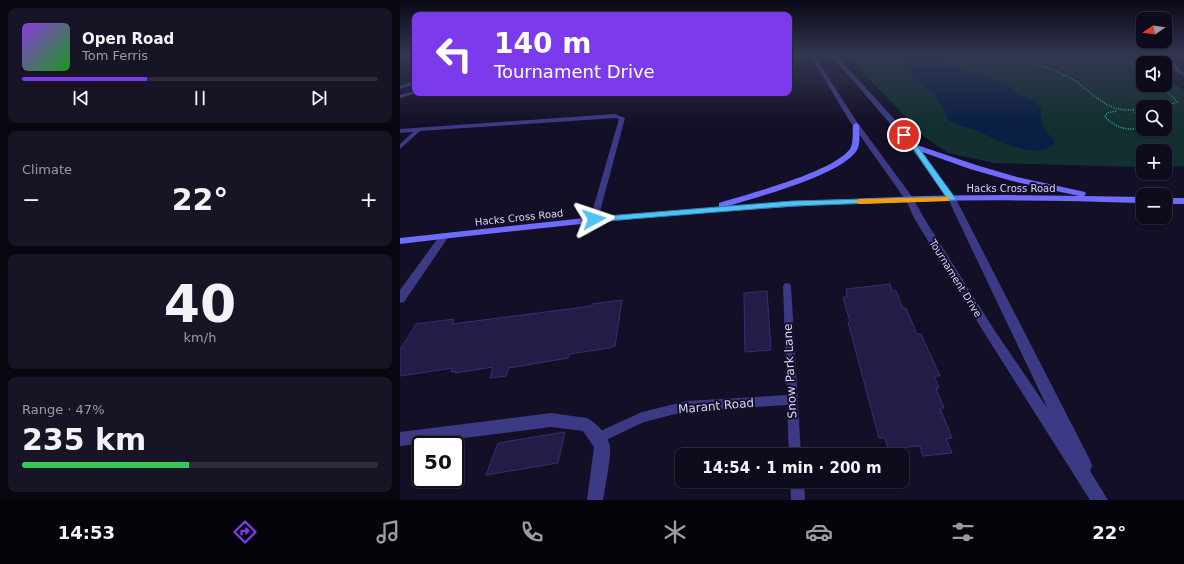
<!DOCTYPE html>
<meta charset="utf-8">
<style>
:root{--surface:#0e0b1c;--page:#171425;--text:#f1f3f6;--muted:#9b9ba3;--line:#2e2b3b;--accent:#7c3aed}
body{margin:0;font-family:"DejaVu Sans",sans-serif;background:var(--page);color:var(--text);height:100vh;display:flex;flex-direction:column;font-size:15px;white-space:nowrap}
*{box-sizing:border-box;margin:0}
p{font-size:13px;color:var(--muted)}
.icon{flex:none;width:22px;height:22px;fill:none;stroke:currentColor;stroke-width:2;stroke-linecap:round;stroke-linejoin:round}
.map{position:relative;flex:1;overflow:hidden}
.sheet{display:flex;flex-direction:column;gap:8px;padding:8px;background:#08060f;width:400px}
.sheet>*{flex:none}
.guide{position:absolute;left:12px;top:12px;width:380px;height:84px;border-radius:8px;box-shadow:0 1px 3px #0004,0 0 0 1px var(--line);background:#7c3aed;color:#fff;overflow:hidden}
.needle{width:26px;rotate:257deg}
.buttons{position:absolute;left:736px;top:12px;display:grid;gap:8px}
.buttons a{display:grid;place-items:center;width:36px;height:36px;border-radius:8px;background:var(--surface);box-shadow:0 1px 3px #0004,0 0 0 1px var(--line);font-size:20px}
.speed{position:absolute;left:12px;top:436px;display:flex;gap:8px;font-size:20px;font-weight:700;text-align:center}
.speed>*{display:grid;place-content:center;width:52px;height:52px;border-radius:50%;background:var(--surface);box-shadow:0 1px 3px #0004,0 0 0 1px var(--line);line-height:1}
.speed .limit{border:2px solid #111;border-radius:6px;background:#fff;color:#111}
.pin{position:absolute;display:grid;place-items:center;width:34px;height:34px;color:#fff;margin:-17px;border:2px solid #fff;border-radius:50%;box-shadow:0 1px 4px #0007}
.me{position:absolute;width:44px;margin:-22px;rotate:85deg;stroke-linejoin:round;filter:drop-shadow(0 0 3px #0008)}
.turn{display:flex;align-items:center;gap:14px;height:84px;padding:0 16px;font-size:18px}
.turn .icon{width:52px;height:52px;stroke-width:2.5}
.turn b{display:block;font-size:28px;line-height:34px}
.big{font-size:30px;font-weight:600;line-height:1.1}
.sheet .widget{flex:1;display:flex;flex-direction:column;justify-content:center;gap:6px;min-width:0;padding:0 14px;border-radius:8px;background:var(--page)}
.sheet .dial{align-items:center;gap:0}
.dial b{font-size:52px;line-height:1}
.song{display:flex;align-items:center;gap:12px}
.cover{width:48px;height:48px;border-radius:6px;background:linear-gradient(135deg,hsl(270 70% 55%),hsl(120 70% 35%))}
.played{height:4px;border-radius:2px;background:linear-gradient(90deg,var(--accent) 35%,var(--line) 35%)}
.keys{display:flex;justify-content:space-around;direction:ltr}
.heat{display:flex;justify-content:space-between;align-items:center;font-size:22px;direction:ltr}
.charge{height:6px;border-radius:3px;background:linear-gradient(90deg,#34c759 47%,var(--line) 0)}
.trip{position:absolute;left:275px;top:448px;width:234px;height:40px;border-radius:8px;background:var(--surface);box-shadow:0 1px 3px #0004,0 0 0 1px var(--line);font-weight:600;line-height:40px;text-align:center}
.menu{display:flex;height:64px;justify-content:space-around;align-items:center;background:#06040b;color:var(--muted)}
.menu .icon{width:28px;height:28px}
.menu .selected{color:var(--accent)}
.menu b{font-size:18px;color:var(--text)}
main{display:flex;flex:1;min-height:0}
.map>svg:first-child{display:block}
</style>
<main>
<section class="sheet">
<div class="widget">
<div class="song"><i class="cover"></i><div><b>Open Road</b><p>Tom Ferris</p></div></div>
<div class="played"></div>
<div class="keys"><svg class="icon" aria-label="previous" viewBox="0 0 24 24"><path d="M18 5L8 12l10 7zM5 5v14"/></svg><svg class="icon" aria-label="pause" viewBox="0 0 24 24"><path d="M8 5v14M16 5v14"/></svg><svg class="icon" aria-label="next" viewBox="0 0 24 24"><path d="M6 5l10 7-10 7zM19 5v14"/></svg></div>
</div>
<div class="widget"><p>Climate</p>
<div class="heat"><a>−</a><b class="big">22°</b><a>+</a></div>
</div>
<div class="widget dial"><b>40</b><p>km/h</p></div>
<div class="widget"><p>Range · 47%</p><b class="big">235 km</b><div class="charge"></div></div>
</section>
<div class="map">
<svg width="784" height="500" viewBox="0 0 784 500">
<rect width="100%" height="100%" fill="#130f26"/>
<path fill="#12302f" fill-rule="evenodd" d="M 447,55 L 727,55 L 743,64 L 743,85 L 765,85 L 765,76 L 784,91 L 784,166 L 765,167 L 765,151 L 743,151 L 743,167 L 733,167 L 595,163 L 548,153 L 523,136 ZM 743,107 L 765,107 L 765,129 L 743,129 Z"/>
<path fill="#0a1f44" d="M 493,55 L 540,55 L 538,58 L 549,65 L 607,85 L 616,93 L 635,101 L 641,109 L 642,126 L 655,142 C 640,163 597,140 580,132 C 570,128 560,126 550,121 L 548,120 L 545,111 L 537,97 L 519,82 Z"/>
<g fill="#241b47" stroke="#3b2d73">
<polygon points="490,284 492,291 496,291 503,308 506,308 517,334 521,334 540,376 534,376 539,388 536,388 544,408 540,408 552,438 546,439 552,453 523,456 520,446 488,449 485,438 479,438 448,322 450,322 443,297 447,297 446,289"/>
<polygon points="367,291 371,350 345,352 344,293"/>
<polygon points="222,300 215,346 211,347 210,348 170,354 168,358 109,368 106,376 90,378 93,367 55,373 56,371 51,372 53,368 0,376 0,350 16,324 54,319 52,324 192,306 192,304"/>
<polygon points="165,432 158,463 86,475 98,443"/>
</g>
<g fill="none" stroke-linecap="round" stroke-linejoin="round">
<g stroke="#2fb8b0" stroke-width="1.5" stroke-dasharray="1 1.5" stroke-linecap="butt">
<path d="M 604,55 C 625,61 651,67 670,78 C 691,90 704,111 730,110 C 736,110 740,104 747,104 C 758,103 767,106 777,102 L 773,97 L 757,85"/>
<polyline points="711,55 743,69"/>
<polyline points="733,110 741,119 743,126"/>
<path d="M 716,111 L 707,113 L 705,117 C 714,127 730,133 743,126"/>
</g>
<g fill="#3d3a85" fill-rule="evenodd">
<polygon points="15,81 15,84 0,89 0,86"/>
<polygon points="15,91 15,93 17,93 0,98 0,95"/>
<polygon points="215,114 225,118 198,219 194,221 190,219 219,119 215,118 20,131 0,149 0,144 13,132 0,133 0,129"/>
<polygon points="387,283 390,284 391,286 401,455 389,455 387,405 287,411 244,422 202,442 198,444 194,442 192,438 194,434 242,412 287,401 387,395 383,286 384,284"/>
<polygon points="390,481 404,481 405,500 391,500"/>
</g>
<g fill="#3d3a85" fill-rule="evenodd">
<polygon points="772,55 776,55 773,60 779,69 784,72 784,76 775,71 769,60"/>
<polygon points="552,196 556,199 690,460 692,466 690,471 708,500 690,500 585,334 514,218 506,200 510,197 514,200 524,218 593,328 648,409 548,199"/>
<polygon points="44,233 49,236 4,302 0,303 0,290 41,234"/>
<path d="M 151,413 L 187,418 C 196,422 209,436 210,447 C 211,460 205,486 203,500 L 187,500 L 194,447 L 183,431 L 151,427 L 0,446 L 0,432 Z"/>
</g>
<g fill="#3d3a85" fill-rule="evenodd">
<polygon points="410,55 414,55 455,119 513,198 514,200 513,202 507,202 449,120"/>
<polygon points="431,55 436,55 517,144 556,199 555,201 549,201 511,148"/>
</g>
<g fill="#6f6bff" fill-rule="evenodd">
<path d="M 456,123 L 459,125 C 459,132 461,143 457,150 C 442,175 357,197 328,206 C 445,198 562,193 679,196 L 612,181 L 570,169 L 511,148 L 511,144 L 514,144 L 576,165 L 617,177 L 685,192 L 686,194 L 684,196 L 743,197 L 743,203 C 649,200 556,199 462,203 C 308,210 154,226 0,244 L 0,238 L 185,218 L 319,207 L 319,203 C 348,194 433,172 450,149 C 454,143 452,132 453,125 Z"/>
<rect x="765" y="198" width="19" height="6"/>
</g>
</g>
<linearGradient id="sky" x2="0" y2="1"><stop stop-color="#0a0815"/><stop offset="0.44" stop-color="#333752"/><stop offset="1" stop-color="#333752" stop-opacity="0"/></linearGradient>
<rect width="784" height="125" fill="url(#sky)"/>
<polygon fill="#4fc3f7" stroke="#337fa1" points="502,133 506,133 516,144 556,199 555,200 392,206 194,222 190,219 194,217 392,201 546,197 512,147 502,136"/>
<polygon fill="#f59e0b" points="546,197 549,197 549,201 459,204 455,201 459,199"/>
<g text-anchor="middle" stroke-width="4" stroke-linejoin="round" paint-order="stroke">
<g font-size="10" fill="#d9d4ff" stroke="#130f26">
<text x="611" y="192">Hacks Cross Road</text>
<text transform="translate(119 217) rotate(-6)" y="4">Hacks Cross Road</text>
<text transform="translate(556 278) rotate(58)" y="4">Tournament Drive</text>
</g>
<g font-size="12" fill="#d9d4ff" stroke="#130f26">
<text transform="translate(390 371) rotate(-93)" y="4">Snow Park Lane</text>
<text transform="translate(316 406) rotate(-5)" y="4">Marant Road</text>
</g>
</g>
</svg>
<div class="buttons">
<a><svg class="needle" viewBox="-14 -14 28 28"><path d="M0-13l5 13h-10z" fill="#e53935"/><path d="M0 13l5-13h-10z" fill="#9b9ba3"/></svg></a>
<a><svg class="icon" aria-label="sound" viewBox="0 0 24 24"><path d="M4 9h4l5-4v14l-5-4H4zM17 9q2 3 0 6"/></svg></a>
<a><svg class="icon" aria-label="search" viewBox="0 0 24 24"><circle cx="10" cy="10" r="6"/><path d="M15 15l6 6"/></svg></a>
<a>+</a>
<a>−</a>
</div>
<div class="speed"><div class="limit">50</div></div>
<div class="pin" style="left:504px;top:135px;background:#d93025"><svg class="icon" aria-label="arrive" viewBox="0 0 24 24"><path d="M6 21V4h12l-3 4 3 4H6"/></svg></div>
<svg class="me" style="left:194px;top:219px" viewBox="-20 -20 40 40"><path d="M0-17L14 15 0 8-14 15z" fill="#4fc3f7" stroke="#fff" stroke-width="4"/></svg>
<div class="trip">14:54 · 1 min · 200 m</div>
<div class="guide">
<div class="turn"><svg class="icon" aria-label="left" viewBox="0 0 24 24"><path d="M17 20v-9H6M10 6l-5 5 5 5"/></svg><div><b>140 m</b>Tournament Drive</div></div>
</div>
</div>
</main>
<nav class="menu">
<b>14:53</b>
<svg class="icon selected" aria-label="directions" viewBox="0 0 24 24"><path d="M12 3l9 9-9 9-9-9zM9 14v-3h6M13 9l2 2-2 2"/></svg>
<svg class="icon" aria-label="music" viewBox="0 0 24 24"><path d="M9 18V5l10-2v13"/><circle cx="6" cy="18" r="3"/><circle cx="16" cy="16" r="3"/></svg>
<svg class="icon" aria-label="phone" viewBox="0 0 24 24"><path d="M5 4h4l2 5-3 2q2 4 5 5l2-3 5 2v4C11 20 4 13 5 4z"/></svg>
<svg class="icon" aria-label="climate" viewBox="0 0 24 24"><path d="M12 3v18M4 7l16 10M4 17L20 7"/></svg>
<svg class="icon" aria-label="car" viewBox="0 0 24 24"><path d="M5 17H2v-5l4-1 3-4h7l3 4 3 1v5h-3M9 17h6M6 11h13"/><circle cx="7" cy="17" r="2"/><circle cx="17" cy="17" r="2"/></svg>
<svg class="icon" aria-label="filters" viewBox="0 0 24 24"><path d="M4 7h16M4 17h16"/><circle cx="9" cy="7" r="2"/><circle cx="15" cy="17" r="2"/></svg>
<b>22°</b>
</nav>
